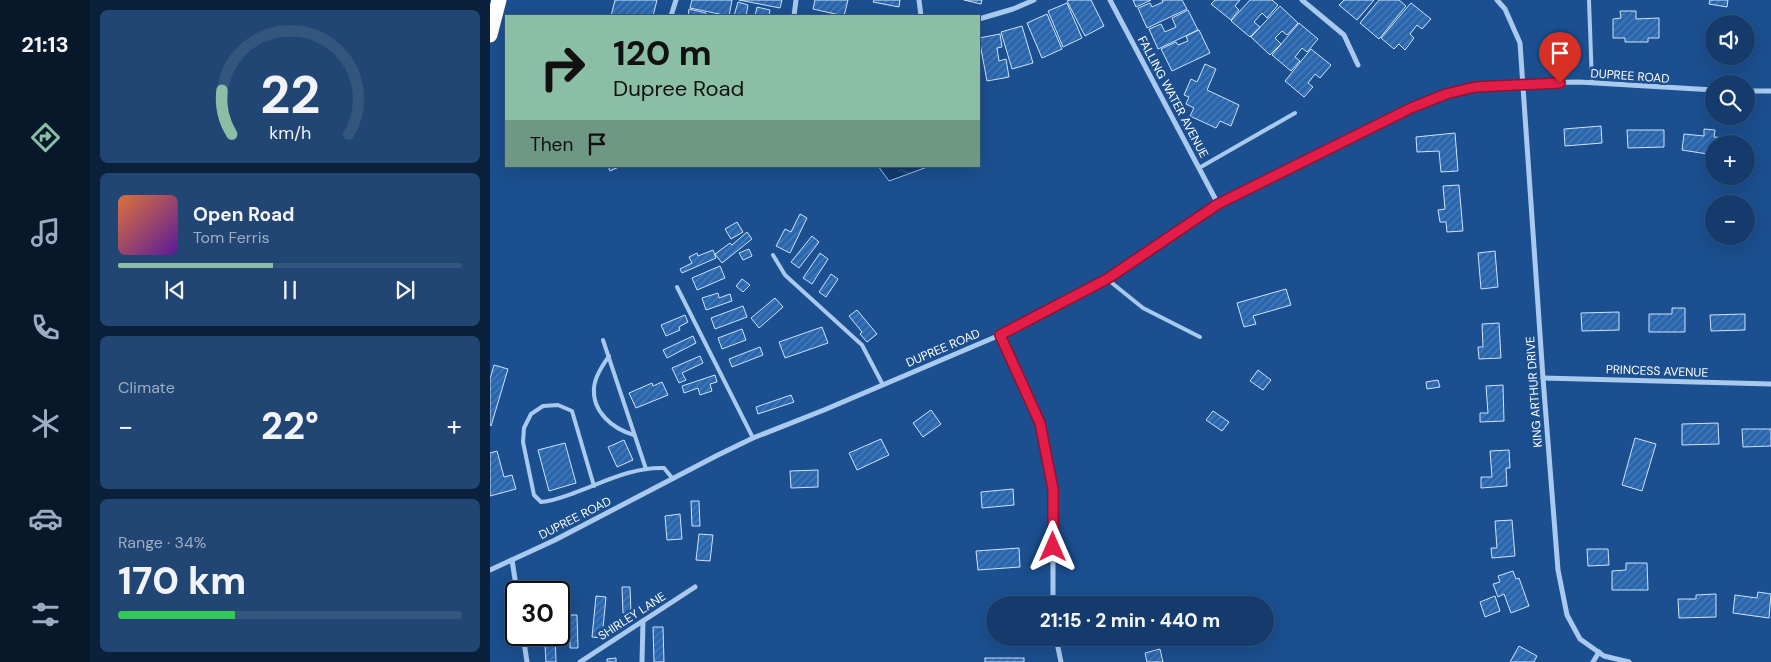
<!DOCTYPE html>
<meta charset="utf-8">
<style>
:root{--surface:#143b6b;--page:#214673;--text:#f1f3f6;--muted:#9dadc1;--line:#33557e;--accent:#8abfa5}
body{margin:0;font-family:"DM Sans",sans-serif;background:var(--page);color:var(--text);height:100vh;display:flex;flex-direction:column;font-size:19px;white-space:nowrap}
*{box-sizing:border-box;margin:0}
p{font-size:16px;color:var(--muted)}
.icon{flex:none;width:28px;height:28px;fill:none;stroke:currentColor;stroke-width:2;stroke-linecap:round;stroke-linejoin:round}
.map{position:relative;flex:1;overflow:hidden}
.side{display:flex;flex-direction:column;gap:10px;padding:10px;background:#0b203b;width:400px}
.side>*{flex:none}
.top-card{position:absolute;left:15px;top:15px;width:475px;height:152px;border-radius:0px;box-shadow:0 5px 20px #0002,0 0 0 1px var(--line);background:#8abfa5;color:#111;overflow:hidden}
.controls{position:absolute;left:1215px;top:15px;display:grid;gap:10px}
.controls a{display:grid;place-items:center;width:50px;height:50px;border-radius:50%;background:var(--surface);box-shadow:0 5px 20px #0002,0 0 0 1px var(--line);font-size:25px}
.speed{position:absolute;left:15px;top:581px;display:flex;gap:10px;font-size:25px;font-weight:700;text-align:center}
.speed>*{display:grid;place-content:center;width:65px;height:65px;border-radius:50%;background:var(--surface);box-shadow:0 5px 20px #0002,0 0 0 1px var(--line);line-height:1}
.speed .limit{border:2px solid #111;border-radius:8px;background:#fff;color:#111}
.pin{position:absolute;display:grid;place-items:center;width:42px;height:42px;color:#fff;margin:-51px -21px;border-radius:50% 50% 50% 0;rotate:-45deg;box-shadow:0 0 5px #0007}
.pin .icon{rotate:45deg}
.me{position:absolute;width:55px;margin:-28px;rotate:0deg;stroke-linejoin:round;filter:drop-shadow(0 0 4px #0008)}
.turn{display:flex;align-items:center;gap:18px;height:105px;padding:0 25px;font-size:22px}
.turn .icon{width:65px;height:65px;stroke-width:2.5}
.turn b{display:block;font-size:35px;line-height:42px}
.then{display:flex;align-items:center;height:48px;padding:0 25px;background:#0003;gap:10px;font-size:19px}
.big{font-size:38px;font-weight:800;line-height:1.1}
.side .widget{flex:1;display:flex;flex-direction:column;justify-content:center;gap:8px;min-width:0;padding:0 18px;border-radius:8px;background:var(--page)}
.side .dial{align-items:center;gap:0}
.dial svg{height:130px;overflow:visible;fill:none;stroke:var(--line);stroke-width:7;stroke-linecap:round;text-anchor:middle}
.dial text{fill:var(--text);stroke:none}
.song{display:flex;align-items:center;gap:15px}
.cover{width:60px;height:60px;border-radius:8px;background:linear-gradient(135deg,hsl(20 70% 55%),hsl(270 70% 35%))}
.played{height:5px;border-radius:2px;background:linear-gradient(90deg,var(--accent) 45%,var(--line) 45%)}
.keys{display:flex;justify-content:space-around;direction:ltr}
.heat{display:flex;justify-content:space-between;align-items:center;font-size:28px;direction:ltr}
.charge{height:8px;border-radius:4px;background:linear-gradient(90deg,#34c759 34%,var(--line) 0)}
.trip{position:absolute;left:496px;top:596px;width:288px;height:50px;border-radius:25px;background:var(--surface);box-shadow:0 5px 20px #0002,0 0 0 1px var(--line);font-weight:800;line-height:50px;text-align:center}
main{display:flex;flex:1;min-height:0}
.tabs{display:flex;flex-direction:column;width:90px;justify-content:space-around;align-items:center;background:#08182b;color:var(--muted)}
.tabs .icon{width:35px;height:35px}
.tabs .current{color:var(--accent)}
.tabs b{font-size:22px;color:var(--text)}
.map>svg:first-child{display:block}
</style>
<main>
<nav class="tabs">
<b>21:13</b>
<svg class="icon current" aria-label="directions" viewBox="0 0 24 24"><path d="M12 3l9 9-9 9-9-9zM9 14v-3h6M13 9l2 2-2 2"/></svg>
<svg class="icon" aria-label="music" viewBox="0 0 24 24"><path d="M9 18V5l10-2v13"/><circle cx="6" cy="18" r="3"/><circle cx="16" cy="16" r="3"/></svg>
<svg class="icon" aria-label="phone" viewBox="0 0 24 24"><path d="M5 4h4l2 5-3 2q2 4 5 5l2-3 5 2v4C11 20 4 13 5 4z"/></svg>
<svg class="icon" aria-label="climate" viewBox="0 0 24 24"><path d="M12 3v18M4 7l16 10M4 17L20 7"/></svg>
<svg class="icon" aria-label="car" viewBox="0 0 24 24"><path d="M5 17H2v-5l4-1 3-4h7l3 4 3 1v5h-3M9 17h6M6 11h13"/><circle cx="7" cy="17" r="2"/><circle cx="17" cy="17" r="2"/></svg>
<svg class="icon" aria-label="filters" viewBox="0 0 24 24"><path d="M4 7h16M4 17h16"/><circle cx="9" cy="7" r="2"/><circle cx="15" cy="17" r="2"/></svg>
</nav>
<section class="side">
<div class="widget dial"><svg viewBox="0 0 100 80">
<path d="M14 69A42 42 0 1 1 86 69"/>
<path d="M14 69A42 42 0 0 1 8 42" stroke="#8abfa5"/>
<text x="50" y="56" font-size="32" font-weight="700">22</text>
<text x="50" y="72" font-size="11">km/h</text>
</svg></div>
<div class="widget">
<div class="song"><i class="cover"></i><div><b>Open Road</b><p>Tom Ferris</p></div></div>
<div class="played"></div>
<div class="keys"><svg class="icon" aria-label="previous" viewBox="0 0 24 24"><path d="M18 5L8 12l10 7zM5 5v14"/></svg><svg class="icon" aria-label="pause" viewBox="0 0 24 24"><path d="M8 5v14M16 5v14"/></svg><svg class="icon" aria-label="next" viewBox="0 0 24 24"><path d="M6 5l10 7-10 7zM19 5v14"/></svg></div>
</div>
<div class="widget"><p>Climate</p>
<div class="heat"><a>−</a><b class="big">22°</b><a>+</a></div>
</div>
<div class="widget"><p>Range · 34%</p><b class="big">170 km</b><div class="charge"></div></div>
</section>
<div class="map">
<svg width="1281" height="662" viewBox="0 0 1281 662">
<defs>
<pattern id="water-ripples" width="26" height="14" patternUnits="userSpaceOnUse" patternTransform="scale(1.25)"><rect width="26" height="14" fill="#123a6d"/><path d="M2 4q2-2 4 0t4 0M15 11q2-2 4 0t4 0" fill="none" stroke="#365883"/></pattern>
<pattern id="building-hatch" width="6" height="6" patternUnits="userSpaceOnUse" patternTransform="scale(1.25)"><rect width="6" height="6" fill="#2a66ad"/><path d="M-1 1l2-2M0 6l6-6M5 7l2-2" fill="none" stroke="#4a7db9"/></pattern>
</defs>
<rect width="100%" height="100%" fill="#1b4f8f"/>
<polygon fill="url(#water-ripples)" stroke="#9cc4f0" points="388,166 440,166 399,181"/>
<g fill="url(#building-hatch)" stroke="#cfe3fa">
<polygon points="125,0 167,0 163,16 121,16"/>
<polygon points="202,0 242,0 239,16 200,8"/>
<polygon points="249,0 292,0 290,8"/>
<polygon points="325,0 358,0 354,16 323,9"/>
<polygon points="384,0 410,0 409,7 383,2"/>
<polygon points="474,0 492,0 491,4"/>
<polygon points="580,0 601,0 614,26 595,36 577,1"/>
<polygon points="643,0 661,0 646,7"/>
<polygon points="672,0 692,0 697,9 657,28 648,8 660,3 662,7 673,2"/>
<polygon points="725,0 750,0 745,6 749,10 741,20 721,4"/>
<polygon points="760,0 782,0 788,5 777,18 772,13 764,22 770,27 760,37 741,21"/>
<polygon points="854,0 884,0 867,20 849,5"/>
<polygon points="889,0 909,0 916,6 889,39 870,23"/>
<polygon points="1220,0 1238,0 1237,7 1219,4"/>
<polygon points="248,2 258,5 256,16 244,16"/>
<polygon points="577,3 592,38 573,47 558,11"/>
<polygon points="921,3 941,19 932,29 927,25 920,34 924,38 915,50 909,44 904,49 891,38"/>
<polygon points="790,6 808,23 797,35 792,31 785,38 791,44 780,55 761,37"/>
<polygon points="267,7 280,10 279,16 265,16"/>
<polygon points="199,9 216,13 215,16 198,16"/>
<polygon points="698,10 708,30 668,49 659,29 671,24 675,32 686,27 682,18"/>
<polygon points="1130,11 1146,11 1146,19 1169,18 1169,38 1158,38 1158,42 1135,42 1135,38 1123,38 1123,19 1131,18"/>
<polygon points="557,14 572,49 552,58 537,23"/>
<polygon points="809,23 828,39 817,52 812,48 805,57 810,61 801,71 782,55"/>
<polygon points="532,26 543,63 522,69 511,32"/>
<polygon points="709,30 720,53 682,71 671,49 686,42 688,45 698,41 696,36"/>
<polygon points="1256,32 1261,41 1256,43"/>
<polygon points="510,34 512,47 507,48 509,61 516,59 519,77 497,81 489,38"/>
<polygon points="821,49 841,65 830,78 825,74 818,83 823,87 814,97 795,81"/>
<polygon points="715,64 726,69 717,90 749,105 741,126 730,121 726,128 700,116 704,108 696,104 699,97 694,95 701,79 707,82"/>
<polygon points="1111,126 1112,143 1075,146 1074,129"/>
<polygon points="1214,129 1225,130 1224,137 1236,138 1235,144 1224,144 1224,155 1192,150 1194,134 1214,136"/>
<polygon points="1137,130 1174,130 1174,147 1138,148"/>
<polygon points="965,133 968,171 951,172 949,151 927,152 926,137"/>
<polygon points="118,166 131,166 120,171"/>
<polygon points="969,185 973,231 957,232 956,222 950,222 948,210 955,209 953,186"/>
<polygon points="310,214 317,218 300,253 286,246 295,229 301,232"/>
<polygon points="247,222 253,232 241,239 235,229"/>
<polygon points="257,232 262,239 232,263 225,254 240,243 242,245"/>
<polygon points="322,236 329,242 309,268 301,262"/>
<polygon points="259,249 262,256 253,260 249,253"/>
<polygon points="223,250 226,258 192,273 190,269 202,263 199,257 207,253 208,256"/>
<polygon points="1005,251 1008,287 991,289 988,253"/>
<polygon points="330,253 338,259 322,284 313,278"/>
<polygon points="230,266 235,278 207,290 202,278"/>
<polygon points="341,274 348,279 336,297 329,292"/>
<polygon points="252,279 260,285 253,292 246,286"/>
<polygon points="796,289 801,305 763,316 766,324 754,327 747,303"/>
<polygon points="228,293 229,298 240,294 242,301 216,310 212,298"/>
<polygon points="285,298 293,307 269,328 261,318"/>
<polygon points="253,306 257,317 225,329 221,318"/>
<polygon points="1182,308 1195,308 1195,332 1159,332 1159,314 1182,314"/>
<polygon points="367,310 387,334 377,342 370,334 372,332 359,316"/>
<polygon points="1129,312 1129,330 1092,331 1091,313"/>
<polygon points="1255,314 1255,330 1221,331 1220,315"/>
<polygon points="195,315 198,322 189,327 190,330 176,336 171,325"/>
<polygon points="1009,323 1011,358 989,359 988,347 993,347 992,324"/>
<polygon points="332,327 338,343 295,358 289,342"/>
<polygon points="252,329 256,340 232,349 228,338"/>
<polygon points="203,336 206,343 177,358 173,350"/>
<polygon points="270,347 273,355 242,367 239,359"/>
<polygon points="210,356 213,363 192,373 196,380 189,383 182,368"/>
<polygon points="4,365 18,369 1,426 0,425 0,379"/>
<polygon points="768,370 781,380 773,390 760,381"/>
<polygon points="225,375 227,382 220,384 222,391 210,395 208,388 194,393 192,386"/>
<polygon points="948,380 950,387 937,389 936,382"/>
<polygon points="172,382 178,395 146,408 139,393 162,383 163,386"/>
<polygon points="1013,385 1014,421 990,422 990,413 998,413 996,386"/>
<polygon points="301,395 304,402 268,414 266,407"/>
<polygon points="441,410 451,424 433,437 423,423"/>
<polygon points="723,411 739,422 732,431 716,420"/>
<polygon points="1228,423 1229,444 1192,445 1192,424"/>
<polygon points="1252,429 1281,429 1281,446 1253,447"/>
<polygon points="1145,438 1166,444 1152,491 1132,485"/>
<polygon points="391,439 399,455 367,470 359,453"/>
<polygon points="134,440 143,460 127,467 118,447"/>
<polygon points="75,443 86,483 59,491 48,450"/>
<polygon points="1019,450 1020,468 1016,468 1017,486 991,488 991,477 1002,477 1000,451"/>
<polygon points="7,451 14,477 22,475 26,489 0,496 0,453"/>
<polygon points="328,470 328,487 301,488 300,471"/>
<polygon points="523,489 524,505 492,508 491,492"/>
<polygon points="201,501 209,501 210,526 202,526"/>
<polygon points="190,514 192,539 177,540 175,516"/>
<polygon points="1022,520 1025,556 1002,558 1001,548 1007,548 1005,521"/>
<polygon points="209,534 223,535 220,561 206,560"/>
<polygon points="529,548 530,567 488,570 486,551"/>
<polygon points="1097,549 1118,549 1119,565 1098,566"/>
<polygon points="1136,563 1157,563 1158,590 1122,590 1122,571 1136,570"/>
<polygon points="1023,571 1026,579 1029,578 1039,606 1021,613 1014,594 1008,597 1003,584 1010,582 1008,576"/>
<polygon points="132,587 140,587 141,613 133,613"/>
<polygon points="1268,592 1281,594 1279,618 1243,613 1245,595 1267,598"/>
<polygon points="1226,594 1226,617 1189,618 1188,599 1206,599 1206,595"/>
<polygon points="106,596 116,597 112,638 102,637"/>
<polygon points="1005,596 1010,611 995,617 990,602"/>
<polygon points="80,615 87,615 88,648 80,648"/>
<polygon points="163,627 173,627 174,662 164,662"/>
<polygon points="57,635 65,635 66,662 56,662 55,645 58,645"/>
<polygon points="1029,646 1047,656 1044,662 1020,662"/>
<polygon points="670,649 673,662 657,662 655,653"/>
<polygon points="126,658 126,662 117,662 117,659"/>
<rect x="495" y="658" width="39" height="4"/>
</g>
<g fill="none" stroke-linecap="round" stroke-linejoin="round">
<g stroke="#a9c9ee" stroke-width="4">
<polyline points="1099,0 1102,83"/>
<polyline points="709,168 805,113"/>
<polyline points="283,255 295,275 372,345 393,385"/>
<polyline points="617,279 653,308 710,337"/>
<polyline points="187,287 263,438"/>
<polyline points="113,340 156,469"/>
<path d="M 119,356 C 113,365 105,376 104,388 C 102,412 123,429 144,435"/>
<path d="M 104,486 L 82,411 L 68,405 L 53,406 L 41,414 L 34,428 L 33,442 L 44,495 L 51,502 C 63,501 73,497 84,493 C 114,482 142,467 174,468 L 183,479"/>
</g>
<g stroke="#a9c9ee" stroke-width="5">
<polyline points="429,0 431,16"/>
<polyline points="620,0 728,204"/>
<polyline points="812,0 854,35 868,65"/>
<polyline points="1007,0 1015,9 1030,43 1053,378 1068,570 1077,615 1090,639 1114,656 1139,662"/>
<polyline points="181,16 186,0"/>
<polyline points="304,16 306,0"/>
<polyline points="489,19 523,9 544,0"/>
<polyline points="1256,91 1281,91"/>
<polyline points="510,335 550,423 563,489 563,605"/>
<polyline points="1053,378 1281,384"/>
<polyline points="22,560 27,592"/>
<polyline points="0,570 65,540 226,456 263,438 334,410 510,335 617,279 728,204 921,108 956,95 985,87 1033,83 1089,82 1224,90"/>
<polyline points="33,635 37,662"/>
<polyline points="566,638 571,662"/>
<polyline points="90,662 205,587"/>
<polyline points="152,662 153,621"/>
<polyline points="1103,662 1109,652"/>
</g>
<polyline stroke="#fff" stroke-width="15" points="0,35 9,0"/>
</g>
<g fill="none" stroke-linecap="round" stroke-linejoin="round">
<defs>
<polyline id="route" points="563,547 563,489 550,423 510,335 617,279 728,204 921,108 956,94 985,87 1070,83"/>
</defs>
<use href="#route" stroke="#92132f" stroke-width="12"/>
<use href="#route" stroke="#e11d48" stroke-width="9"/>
</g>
<g text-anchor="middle" stroke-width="5" stroke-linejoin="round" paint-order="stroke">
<g font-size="12" fill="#fff" stroke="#1b4f8f">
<text transform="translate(1140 76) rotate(4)" y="4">DUPREE ROAD</text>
<text transform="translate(683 97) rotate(62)" y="4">FALLING WATER AVENUE</text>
<text transform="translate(453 348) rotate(-23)" y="4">DUPREE ROAD</text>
<text transform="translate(1167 371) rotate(2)" y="4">PRINCESS AVENUE</text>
<text transform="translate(1044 392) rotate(-94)" y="4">KING ARTHUR DRIVE</text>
<text transform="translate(85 518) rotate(-27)" y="4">DUPREE ROAD</text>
<text transform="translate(142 616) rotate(-33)" y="4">SHIRLEY LANE</text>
</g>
</g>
</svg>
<div class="controls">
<a><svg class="icon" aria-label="sound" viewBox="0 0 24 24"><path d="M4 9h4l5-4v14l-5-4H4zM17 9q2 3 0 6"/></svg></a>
<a><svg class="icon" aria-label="search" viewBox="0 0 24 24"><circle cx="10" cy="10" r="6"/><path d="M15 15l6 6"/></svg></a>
<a>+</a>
<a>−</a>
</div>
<div class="speed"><div class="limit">30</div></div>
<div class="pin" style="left:1070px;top:83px;background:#d93025"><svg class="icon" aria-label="arrive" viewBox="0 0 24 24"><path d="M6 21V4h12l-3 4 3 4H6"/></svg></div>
<svg class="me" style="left:563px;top:547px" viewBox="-20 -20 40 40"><path d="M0-17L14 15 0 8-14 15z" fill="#e11d48" stroke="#fff" stroke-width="4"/></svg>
<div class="trip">21:15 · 2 min · 440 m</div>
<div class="top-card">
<div class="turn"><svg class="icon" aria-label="right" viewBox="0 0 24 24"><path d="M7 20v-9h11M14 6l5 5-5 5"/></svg><div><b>120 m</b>Dupree Road</div></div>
<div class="then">Then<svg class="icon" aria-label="arrive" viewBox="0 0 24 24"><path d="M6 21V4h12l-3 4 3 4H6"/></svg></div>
</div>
</div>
</main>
